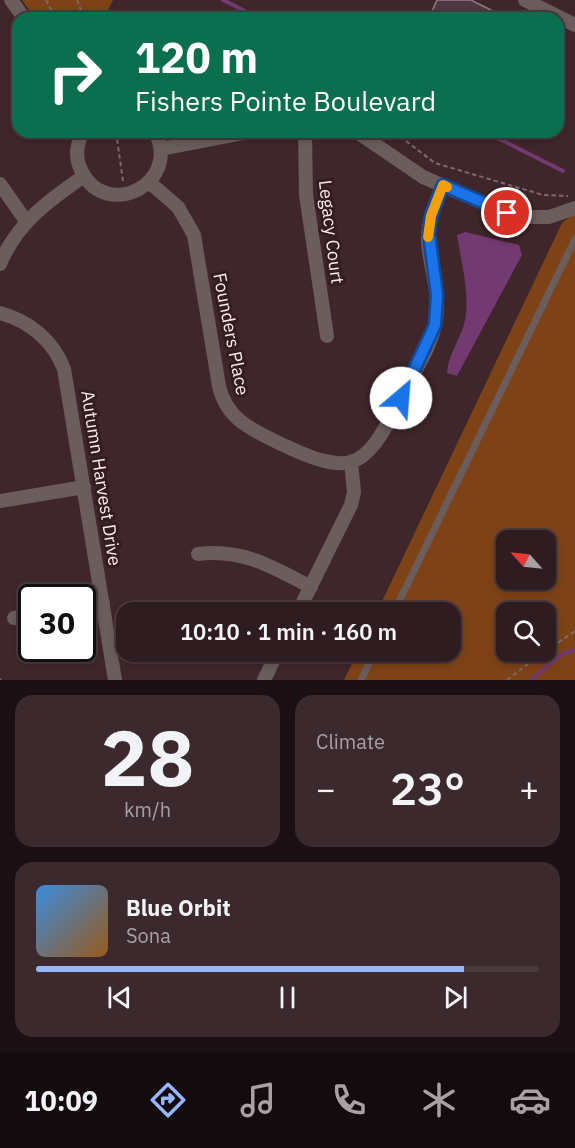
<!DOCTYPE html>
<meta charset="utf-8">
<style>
:root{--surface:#2f1c20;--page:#3b292d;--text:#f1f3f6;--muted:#a7a1a5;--line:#4a3a3e;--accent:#96b6fd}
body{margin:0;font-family:"IBM Plex Sans",sans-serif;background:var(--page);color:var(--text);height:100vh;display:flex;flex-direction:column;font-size:22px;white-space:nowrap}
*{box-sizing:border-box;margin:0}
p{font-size:20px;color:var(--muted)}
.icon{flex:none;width:33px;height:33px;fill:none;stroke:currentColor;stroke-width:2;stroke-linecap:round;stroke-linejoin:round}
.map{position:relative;height:680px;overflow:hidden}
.panel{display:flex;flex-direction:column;gap:15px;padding:15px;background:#1a0f12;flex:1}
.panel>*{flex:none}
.top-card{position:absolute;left:12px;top:12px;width:552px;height:126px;border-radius:18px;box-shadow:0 3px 9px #0003,0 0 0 2px var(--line);background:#0b6e4f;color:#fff;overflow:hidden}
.needle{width:39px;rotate:297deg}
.fabs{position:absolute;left:496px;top:530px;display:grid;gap:12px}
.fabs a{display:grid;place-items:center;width:60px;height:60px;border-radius:12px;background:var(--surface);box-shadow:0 3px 9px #0003,0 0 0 2px var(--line);font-size:30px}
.speed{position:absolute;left:18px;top:584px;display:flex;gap:12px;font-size:30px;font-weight:700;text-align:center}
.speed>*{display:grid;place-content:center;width:78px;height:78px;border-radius:50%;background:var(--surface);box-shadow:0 3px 9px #0003,0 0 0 2px var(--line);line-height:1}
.speed .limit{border:3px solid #111;border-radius:9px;background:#fff;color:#111}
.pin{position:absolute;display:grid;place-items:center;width:51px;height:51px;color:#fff;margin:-26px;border:3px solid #fff;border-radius:50%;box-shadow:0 2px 6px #0007}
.me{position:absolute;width:66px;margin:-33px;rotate:27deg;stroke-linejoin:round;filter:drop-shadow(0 0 4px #0008)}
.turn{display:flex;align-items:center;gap:21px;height:126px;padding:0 24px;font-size:27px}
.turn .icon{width:78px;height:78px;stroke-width:2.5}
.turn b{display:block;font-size:42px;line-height:51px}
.big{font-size:45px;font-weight:600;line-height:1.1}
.panel .tile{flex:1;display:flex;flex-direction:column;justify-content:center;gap:9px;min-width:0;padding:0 21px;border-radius:18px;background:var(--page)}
.panel .dial{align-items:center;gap:0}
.dial b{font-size:78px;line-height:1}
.song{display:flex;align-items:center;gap:18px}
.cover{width:72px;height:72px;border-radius:9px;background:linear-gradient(135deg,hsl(210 70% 55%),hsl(30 70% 35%))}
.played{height:6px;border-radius:3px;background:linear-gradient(90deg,var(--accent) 85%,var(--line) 85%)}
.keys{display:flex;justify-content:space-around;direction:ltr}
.heat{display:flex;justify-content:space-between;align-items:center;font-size:33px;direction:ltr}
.panel .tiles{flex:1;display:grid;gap:15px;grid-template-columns:1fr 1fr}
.tile:last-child{grid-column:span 2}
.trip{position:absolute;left:116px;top:602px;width:345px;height:60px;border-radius:18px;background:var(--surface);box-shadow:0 3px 9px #0003,0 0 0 2px var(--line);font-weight:600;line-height:60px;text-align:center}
.tabs{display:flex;height:96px;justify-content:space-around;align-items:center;background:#130b0d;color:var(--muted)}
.tabs .icon{width:42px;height:42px}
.tabs .selected{color:var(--accent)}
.tabs b{font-size:27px;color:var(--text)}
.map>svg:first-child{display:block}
</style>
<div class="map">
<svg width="575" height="680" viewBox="0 0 575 680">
<rect width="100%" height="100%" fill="#3f262a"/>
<g fill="#7e4217" fill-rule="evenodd">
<polygon points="22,0 113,0 104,18 35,18"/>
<path d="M 575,213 L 575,680 L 344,680 L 358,651 L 450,651 L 450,612 L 377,612 L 562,223 ZM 507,540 L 546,540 L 546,579 L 507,579 ZM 507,612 L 546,612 L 546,651 L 507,651 Z"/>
</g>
<path fill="#733971" d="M 465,232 L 519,245 L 522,255 L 457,376 L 447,373 C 448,354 461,339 465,320 C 470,294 461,261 457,235 Z"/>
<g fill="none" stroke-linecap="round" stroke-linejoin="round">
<g stroke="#733971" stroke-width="4">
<polyline points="223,0 259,18"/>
<polyline points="486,132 563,171"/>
<polyline points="531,680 562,654 575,650"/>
</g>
</g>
<polygon fill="#4f3843" stroke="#927884" stroke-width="1.5" points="437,0 471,0 507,18 429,18"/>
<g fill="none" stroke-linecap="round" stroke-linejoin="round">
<g stroke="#7f686b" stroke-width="2" stroke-dasharray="4.5 3" stroke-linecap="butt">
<polyline points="46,0 55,18"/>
<polyline points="77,0 84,18"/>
<polyline points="116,132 123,181"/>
<polyline points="394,132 435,163 543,195 568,196"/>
<polyline points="546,651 575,631"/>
<polyline points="0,679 1,680"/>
<polyline points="507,680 545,651"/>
</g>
<g stroke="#6a5d5b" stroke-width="7">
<polyline points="394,612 575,239"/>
<polyline points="361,680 375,651"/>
</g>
<g stroke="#6a5d5b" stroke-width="14">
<polyline points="11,0 24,18"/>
<polyline points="525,0 575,25"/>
<path d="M 83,132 C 76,145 75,159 82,172 C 107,221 182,183 155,132"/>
<polyline points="305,132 306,195 327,336"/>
<polyline points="357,132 423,177 507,213 526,217 549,217 575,208"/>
<polyline points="161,149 249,132"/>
<path d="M 149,182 L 178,207 L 194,235 L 219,386 C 226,417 248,428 275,441 C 358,482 366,467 405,390 C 416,368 433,344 436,319 C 440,293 430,268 428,242 C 427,222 435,203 443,185"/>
<polyline points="0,184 26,221"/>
<path d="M 0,264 C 17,223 48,201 84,176"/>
<path d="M 0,313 C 29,321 53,340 64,369 L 115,680"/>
<polyline points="0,501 84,487"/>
<path d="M 198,554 C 242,548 273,567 311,587"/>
<polyline points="82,607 103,604"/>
<polyline points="298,612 351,505 354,492 351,462"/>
<polyline points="14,618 32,615"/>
<polyline points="264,680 278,651"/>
</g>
</g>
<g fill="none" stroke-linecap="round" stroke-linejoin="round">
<defs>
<polyline id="route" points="401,398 435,325 437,295 429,234 431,216 443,185 507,213"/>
</defs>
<use href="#route" stroke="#114b97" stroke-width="15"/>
<use href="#route" stroke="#1a73e8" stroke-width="10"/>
<polyline stroke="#f59e0b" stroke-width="10" points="428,237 431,216 443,185 447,187"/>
</g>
<g text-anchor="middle" stroke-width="6" stroke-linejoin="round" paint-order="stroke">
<g font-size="18" fill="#fbeaeb" stroke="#341d20">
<text transform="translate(331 232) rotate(83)" y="6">Legacy Court</text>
<text transform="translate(231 334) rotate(79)" y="6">Founders Place</text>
<text transform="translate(101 478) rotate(81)" y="6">Autumn Harvest Drive</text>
</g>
</g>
</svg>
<div class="fabs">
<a><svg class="needle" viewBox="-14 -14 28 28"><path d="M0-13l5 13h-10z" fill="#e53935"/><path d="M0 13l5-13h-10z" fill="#a7a1a5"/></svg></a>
<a><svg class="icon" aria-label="search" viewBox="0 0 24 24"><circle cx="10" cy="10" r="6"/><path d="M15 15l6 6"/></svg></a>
</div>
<div class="speed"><div class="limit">30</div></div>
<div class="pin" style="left:507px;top:213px;background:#d93025"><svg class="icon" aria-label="arrive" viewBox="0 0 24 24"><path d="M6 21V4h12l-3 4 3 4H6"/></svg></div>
<svg class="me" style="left:401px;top:398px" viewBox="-20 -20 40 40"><circle r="19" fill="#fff"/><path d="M0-13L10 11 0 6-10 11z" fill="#1a73e8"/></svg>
<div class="trip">10:10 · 1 min · 160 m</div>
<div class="top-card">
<div class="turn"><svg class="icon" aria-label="right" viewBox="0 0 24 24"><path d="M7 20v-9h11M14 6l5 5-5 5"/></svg><div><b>120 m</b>Fishers Pointe Boulevard</div></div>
</div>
</div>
<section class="panel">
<div class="tiles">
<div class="tile dial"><b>28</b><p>km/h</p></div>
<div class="tile"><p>Climate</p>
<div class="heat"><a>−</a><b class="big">23°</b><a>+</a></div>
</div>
<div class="tile">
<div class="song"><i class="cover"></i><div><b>Blue Orbit</b><p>Sona</p></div></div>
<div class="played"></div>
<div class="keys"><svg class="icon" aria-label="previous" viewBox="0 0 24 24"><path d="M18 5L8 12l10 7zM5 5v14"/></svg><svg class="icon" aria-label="pause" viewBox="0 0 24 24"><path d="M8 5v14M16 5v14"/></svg><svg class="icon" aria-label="next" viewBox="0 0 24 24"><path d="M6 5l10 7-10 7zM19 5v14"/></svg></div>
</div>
</div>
</section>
<nav class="tabs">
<b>10:09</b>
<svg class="icon selected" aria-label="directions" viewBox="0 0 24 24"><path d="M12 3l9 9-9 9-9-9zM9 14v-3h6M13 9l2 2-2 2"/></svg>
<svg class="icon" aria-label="music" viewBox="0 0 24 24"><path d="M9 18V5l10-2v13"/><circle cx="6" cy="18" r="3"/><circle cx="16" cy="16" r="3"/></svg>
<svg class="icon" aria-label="phone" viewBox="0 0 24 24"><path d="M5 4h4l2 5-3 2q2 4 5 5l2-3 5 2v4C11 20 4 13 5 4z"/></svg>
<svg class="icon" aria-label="climate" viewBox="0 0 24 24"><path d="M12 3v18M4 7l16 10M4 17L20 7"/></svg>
<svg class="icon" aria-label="car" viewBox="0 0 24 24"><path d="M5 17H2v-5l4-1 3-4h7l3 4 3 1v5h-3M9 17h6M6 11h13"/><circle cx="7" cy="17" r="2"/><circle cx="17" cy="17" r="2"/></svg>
</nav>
